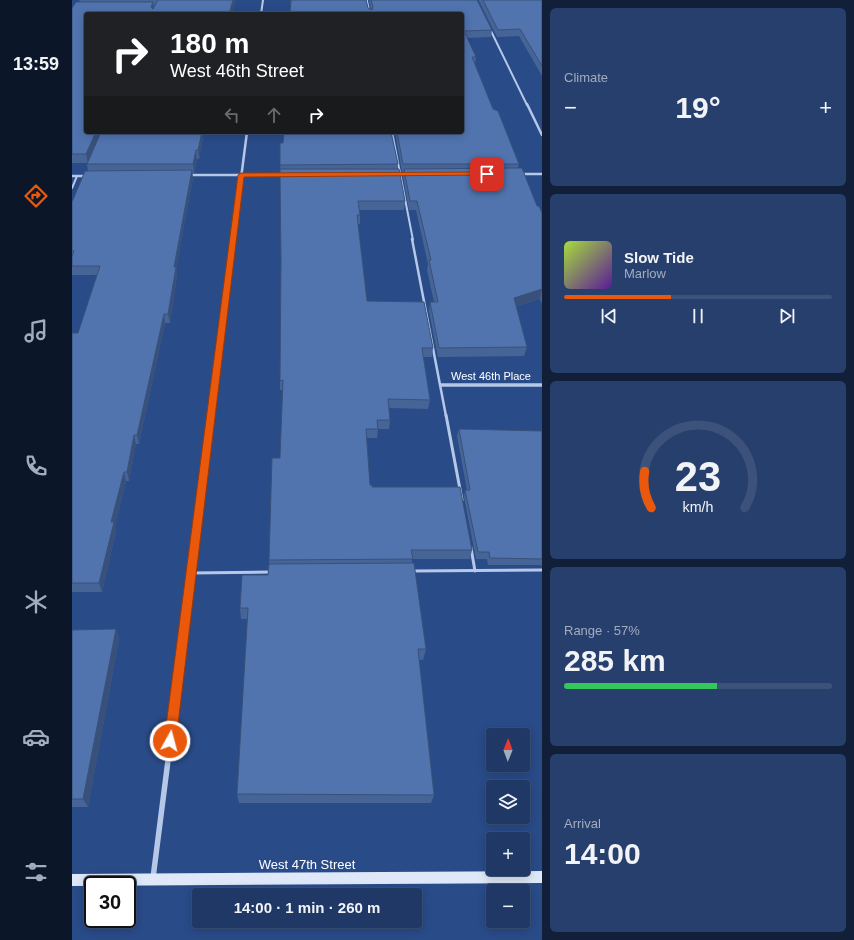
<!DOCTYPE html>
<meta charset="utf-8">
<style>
:root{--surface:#1f3866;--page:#273f6c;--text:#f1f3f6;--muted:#a1acbf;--line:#3c527a;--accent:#ea580c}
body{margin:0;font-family:Helvetica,sans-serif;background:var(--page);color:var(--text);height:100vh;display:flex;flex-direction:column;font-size:15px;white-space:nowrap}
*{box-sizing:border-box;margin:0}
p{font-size:13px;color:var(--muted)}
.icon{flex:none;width:22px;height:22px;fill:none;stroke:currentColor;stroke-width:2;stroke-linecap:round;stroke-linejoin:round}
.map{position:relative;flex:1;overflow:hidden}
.details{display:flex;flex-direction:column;gap:8px;padding:8px;background:#111f38;width:312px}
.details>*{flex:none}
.top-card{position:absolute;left:12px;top:12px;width:380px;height:122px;border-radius:4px;box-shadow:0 2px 10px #0003,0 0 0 1px var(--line);background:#202124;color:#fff;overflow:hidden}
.needle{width:26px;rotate:1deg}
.controls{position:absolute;left:414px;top:728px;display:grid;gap:8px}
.controls a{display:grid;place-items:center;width:44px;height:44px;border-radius:4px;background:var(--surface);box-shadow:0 2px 10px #0003,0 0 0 1px var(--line);font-size:20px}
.speed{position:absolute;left:12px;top:876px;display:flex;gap:8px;font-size:20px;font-weight:700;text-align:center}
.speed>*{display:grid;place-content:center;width:52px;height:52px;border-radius:50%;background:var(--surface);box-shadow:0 2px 10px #0003,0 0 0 1px var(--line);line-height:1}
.speed .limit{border:2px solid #111;border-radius:6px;background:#fff;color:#111}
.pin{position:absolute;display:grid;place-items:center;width:34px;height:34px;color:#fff;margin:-17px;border-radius:8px;box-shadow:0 2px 6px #0006}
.me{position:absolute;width:44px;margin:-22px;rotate:7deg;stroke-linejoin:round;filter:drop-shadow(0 0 3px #0008)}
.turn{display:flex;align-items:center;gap:14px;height:84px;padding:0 20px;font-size:18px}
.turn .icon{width:52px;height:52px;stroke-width:2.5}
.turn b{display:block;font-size:28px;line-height:34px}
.lanes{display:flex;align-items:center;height:38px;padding:0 20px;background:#0003;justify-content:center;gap:20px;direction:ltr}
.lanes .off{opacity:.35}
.big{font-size:30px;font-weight:700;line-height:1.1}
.details .card{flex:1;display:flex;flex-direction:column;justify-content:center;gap:6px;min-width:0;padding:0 14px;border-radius:6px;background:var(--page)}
.details .dial{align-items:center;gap:0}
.dial svg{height:104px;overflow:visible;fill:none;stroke:var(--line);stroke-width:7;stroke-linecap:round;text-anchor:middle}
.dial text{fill:var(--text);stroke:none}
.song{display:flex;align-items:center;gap:12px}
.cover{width:48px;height:48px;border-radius:6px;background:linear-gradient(135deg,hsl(80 70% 55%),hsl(270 70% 35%))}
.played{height:4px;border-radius:2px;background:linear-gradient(90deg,var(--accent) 40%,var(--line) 40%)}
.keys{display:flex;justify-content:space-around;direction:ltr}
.heat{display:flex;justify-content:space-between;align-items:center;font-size:22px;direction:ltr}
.charge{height:6px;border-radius:3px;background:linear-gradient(90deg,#34c759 57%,var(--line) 0)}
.trip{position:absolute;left:120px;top:888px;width:230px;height:40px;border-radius:4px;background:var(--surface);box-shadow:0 2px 10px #0003,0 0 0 1px var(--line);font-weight:700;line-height:40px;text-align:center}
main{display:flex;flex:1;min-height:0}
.tab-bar{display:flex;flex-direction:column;width:72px;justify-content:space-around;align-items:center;background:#0c1629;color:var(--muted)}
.tab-bar .icon{width:28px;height:28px}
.tab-bar .selected{color:var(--accent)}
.tab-bar b{font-size:18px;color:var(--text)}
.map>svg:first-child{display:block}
</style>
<main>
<nav class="tab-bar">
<b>13:59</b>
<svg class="icon selected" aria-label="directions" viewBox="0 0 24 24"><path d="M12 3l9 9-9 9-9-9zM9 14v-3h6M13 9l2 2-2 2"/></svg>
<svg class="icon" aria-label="music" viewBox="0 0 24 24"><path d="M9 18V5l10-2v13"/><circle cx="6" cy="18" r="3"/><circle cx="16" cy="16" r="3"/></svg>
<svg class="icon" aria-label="phone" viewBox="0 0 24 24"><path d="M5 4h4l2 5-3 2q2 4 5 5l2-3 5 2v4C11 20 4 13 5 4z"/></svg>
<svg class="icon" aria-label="climate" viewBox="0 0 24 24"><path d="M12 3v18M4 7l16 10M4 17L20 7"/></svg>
<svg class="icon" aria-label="car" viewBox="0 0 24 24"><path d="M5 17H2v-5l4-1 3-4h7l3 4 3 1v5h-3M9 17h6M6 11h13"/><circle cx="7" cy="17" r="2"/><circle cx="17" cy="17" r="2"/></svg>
<svg class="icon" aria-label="filters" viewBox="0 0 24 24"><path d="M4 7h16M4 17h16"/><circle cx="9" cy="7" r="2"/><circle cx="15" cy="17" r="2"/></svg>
</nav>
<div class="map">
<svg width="470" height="940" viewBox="0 0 470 940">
<rect width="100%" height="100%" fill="#294b88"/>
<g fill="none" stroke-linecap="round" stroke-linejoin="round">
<polyline stroke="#b5c8e8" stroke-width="1.5" points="295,0 298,14"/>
<g stroke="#b5c8e8" stroke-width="2">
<polyline points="320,132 341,240"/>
<polyline points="0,188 5,176"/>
</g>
<polyline stroke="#b5c8e8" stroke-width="2.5" points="340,239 374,416"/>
<g stroke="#b5c8e8" stroke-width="3">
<polyline points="374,415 390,500"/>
<polyline points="399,548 403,571"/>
<polyline points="339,571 470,570"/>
<polyline points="119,573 199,572"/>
</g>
<g stroke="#b5c8e8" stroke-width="2">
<polyline points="189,14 191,0"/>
<polyline points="418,29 455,105"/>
</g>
<g stroke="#b5c8e8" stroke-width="2.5">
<polyline points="455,104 470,135"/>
<polyline points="448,174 470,174"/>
<polyline points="116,175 212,175"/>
<polyline points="0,176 16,176"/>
<polyline points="161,240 175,132"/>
</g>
<g stroke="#b5c8e8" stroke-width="3.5">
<polyline points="369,385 470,385"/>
<polyline points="139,416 162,239"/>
</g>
<polyline stroke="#b5c8e8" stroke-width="4.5" points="111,644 139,415"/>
<polyline stroke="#b5c8e8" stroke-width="5.5" points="81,878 111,643"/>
<polygon fill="#dfe8f8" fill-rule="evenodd" points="470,871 470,883 0,886 0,874"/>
</g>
<g fill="#466496">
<polygon points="7,0 164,0 14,132 132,132 127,159 125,159 122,173 120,173 121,178 104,269 105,276 98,323 93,323 67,444 64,444 57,481 54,481 43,527 44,531 30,592 0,592 0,333 6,333 25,275 0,275 0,202 16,171 15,164 16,163 0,163 0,8 8,2"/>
<polygon points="297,0 405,0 420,30 419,37 395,38 404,57 403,64 421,109 447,164 446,168 465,206 470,213 470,304 468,299 444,306 455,347 452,356 366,357 357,311 358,302 362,302 355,270 356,264 344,210 337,210 331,177 331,172 330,172 323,132 390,132 390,14 218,14 296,8 299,10"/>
<polygon points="407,0 470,0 470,76 447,36 425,37 407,1"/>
<polygon points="208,143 211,143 326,164 325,169 333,201 332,210 287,210 288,215 288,224 286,224 295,301 361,348 360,357 351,357 358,400 356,409 317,408 318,420 317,429 306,429 305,438 294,438 298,485 400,550 398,559 340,559 340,563 354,649 351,660 347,660 362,795 359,803 167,803 165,794 176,619 169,619 168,608 196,575 197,564 197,560 208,458 211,390 208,390 208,381 209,260"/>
<polygon points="387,429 470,431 470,566 469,565 416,565 415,559 404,559 392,497 393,490 395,490 385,436"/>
<polygon points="44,629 47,639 16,807 0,807 0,630"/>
</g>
<g fill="#39517a">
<polygon points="161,0 164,0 160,14 157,14"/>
<polygon points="81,2 82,9 79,7"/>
<polygon points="24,132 29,132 16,163 14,154"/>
<polygon points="130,132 132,132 127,159 126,150"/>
<polygon points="124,150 125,159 122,173 121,164"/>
<polygon points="120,170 121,178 104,269 105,276 98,323 96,314 102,267"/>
<polygon points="470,289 468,299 440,307 442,298"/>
<polygon points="92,314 93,323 67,444 65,435"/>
<polygon points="62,435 64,444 57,481 55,472"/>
<polygon points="52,472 54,481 43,527 44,531 30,592 27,583 39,522"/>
<polygon points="44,629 47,639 16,807 11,799"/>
</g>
<g fill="#5174af" stroke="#39517a">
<polygon points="86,0 161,0 157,14 14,14 14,132 24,132 14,154 0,154 0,8 4,2 81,2 79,7 81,9"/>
<polygon points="219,0 294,0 296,8 300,10 301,7 299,0 405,0 420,30 392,31 404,57 400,57 421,109 426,111 447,164 331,164 325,132 390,132 390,14 218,14"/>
<polygon points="411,0 470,0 470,66 448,29 426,30"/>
<polygon points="29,132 130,132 126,150 124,150 121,164 15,164"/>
<polygon points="212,132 319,132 326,164 208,165 208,143 211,143"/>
<polygon points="450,168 465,206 467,206 470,213 470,289 442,298 455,347 367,348 358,302 366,302 357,260 359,260 345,201 338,201 332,169"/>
<polygon points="208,169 327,169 333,201 286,201 288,215 285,215 295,301 352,302 361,348 350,348 358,400 316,399 318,420 305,420 306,429 294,429 298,485 300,485 300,487 388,487 400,550 339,550 341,559 197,560 200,458 208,458 211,380 208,381 209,260"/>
<polygon points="120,170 102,267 104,267 96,314 92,314 65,435 62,435 55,472 52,472 39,522 42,522 27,583 0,583 0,333 6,333 28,266 0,266 0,257 2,251 0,251 0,202 13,171"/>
<polygon points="387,429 470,431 470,559 418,558 417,552 406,552 393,490 398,490"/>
<polygon points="342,563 354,649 346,649 362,795 165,794 176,608 168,608 170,575 196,575 197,564"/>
<polygon points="44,629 11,799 0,799 0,630"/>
</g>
<polygon fill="#ea580c" stroke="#983908" points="415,172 417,173 417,175 172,177 104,741 102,745 98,747 94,745 92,741 166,175 169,173"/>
<g text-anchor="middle" stroke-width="4" stroke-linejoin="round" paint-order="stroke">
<g font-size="11" fill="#fff" stroke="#294b88">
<text x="419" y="380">West 46th Place</text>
</g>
<g font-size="13" fill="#fff" stroke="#294b88">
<text x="235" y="869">West 47th Street</text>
</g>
</g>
</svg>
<div class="controls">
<a><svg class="needle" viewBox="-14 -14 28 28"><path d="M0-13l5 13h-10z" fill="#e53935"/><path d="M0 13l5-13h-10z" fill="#a1acbf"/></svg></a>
<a><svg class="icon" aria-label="layers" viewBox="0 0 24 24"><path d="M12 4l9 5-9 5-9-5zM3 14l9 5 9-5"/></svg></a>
<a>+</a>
<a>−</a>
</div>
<div class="speed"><div class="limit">30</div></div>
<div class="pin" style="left:415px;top:174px;background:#d93025"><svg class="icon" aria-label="arrive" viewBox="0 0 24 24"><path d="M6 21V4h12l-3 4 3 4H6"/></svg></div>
<svg class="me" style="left:98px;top:741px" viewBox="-20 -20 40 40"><circle r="17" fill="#ea580c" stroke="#fff" stroke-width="3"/><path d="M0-11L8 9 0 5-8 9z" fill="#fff"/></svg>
<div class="trip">14:00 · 1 min · 260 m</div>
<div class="top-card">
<div class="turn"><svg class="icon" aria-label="right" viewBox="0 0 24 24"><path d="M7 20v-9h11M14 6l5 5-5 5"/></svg><div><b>180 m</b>West 46th Street</div></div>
<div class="lanes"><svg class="icon off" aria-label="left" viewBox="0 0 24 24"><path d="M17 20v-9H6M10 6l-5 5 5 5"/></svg><svg class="icon off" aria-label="ahead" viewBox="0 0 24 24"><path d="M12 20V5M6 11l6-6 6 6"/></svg><svg class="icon" aria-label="right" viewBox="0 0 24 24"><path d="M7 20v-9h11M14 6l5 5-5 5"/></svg></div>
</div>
</div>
<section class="details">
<div class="card"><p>Climate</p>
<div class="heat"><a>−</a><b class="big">19°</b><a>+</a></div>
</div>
<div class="card">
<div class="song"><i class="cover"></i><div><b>Slow Tide</b><p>Marlow</p></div></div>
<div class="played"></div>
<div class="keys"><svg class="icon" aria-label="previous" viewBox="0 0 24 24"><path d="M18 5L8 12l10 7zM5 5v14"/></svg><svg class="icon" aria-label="pause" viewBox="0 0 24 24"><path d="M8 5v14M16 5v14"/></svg><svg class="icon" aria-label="next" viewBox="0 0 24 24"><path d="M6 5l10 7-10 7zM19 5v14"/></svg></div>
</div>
<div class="card dial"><svg viewBox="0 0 100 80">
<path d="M14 69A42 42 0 1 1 86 69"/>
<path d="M14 69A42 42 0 0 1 9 41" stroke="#ea580c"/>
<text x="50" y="56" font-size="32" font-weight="700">23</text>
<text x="50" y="72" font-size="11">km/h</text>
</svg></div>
<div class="card"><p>Range · 57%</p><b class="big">285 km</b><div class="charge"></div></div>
<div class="card"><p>Arrival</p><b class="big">14:00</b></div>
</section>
</main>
